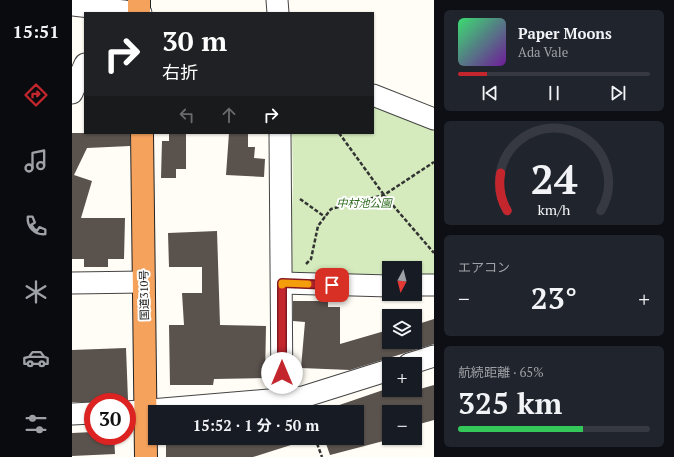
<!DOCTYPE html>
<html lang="ja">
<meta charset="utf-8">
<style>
:root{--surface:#171b24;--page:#20242c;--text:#f1f3f6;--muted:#9ea1a6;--line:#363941;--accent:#c4262e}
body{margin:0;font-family:"PT Serif","Noto Sans JP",serif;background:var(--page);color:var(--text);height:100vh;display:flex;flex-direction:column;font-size:15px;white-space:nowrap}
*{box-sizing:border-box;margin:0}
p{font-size:13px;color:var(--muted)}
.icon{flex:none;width:22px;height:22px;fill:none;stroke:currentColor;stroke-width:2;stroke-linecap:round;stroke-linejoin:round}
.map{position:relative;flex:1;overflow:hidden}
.sheet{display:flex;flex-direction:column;gap:10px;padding:10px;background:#0d0f14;width:240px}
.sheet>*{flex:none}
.banner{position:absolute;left:12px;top:12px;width:290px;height:122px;border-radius:0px;box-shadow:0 1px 3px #0004;background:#202124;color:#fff;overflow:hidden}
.needle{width:26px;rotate:187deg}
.controls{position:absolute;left:310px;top:261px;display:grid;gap:8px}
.controls a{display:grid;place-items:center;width:40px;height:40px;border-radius:0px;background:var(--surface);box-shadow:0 1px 3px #0004;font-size:20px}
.speed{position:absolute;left:12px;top:393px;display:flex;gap:8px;font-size:20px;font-weight:700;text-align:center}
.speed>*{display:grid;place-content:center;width:52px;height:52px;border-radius:50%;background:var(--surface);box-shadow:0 1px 3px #0004;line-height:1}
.speed .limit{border:6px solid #d22;background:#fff;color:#111}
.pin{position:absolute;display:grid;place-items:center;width:34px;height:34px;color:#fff;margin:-17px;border-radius:8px;box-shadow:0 2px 6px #0006}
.me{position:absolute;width:44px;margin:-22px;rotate:0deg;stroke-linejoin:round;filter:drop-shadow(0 0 3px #0008)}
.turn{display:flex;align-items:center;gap:14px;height:84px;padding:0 12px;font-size:18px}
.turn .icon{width:52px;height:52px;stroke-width:2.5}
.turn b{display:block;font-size:28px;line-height:34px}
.lanes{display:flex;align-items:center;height:38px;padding:0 12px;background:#0003;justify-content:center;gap:20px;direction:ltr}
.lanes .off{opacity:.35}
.big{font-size:30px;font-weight:700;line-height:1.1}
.sheet .tile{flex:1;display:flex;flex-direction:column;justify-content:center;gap:6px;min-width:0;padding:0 14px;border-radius:6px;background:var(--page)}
.sheet .dial{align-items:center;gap:0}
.dial svg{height:104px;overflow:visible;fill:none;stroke:var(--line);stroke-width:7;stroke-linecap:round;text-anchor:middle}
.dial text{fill:var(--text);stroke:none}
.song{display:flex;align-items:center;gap:12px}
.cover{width:48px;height:48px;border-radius:6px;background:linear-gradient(135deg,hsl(140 70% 55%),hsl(280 70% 35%))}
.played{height:4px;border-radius:2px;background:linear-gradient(90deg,var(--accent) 15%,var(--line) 15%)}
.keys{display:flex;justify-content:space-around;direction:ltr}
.heat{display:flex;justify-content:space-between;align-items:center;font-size:22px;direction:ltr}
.charge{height:6px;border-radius:3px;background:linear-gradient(90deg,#34c759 65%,var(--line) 0)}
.trip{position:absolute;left:76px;top:405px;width:216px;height:40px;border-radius:0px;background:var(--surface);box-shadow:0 1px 3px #0004;font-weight:700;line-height:40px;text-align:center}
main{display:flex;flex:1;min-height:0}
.tabs{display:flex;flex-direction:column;width:72px;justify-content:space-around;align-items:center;background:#090b0e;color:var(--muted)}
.tabs .icon{width:28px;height:28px}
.tabs .selected{color:var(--accent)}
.tabs b{font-size:18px;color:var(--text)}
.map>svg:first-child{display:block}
</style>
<main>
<nav class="tabs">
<b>15:51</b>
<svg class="icon selected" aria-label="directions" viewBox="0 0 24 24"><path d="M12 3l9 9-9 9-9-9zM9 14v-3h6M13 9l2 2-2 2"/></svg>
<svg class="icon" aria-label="music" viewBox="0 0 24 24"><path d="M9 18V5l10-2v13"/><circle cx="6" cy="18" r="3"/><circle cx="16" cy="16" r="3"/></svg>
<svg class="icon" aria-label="phone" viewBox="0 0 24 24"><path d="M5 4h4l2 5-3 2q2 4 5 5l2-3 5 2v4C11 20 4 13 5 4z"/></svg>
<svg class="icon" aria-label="climate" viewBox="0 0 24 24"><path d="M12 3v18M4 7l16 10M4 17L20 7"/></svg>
<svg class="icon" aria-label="car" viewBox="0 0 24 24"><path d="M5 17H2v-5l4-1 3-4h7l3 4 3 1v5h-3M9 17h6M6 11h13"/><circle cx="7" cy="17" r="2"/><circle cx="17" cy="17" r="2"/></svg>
<svg class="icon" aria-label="filters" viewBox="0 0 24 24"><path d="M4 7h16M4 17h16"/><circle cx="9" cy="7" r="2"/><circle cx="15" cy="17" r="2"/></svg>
</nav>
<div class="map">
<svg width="362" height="457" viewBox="0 0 362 457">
<rect width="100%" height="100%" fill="#fffdf5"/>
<polygon fill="#d5ebbd" points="301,107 362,129 362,276 343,277 343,268 317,268 317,278 217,283 221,185 220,133 301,133"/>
<g fill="#5a524d">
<polygon points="0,133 58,133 58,146 15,148 2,175 20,181 9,218 53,218 52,259 36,259 36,267 12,267 12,259 0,259"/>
<polygon points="97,133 114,133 114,169 104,169 104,178 89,178 90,141 97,141"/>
<polygon points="157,133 176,133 176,147 183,147 182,158 193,159 192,177 154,175"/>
<polygon points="145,231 148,325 194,326 193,378 142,379 141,385 98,385 97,325 112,325 110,293 130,293 130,267 97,267 96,233"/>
<polygon points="221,301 256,301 256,307 268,307 268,344 316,330 317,342 343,342 343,325 362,319 362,344 278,370 229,368 233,322 221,321"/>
<polygon points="54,348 56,400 48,402 0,402 0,350"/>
<polygon points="343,381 345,381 348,389 362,385 362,420 344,425 346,432 343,433 343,412 317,412 317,438 323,438 258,455 252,438 285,438 285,412 247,412 317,388 317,390 343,390"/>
<polygon points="21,432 21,436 42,436 43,454 0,456 0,433"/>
<polygon points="94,438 241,438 181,457 94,457"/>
</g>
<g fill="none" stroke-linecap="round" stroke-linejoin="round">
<defs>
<g id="minor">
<polyline points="205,0 206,13"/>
<polyline points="0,5 69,13"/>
<polyline points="0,93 13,64"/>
<polyline points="301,95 362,119"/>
<polyline points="208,133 210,397"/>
<polyline points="0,283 72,282"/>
<polyline points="210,283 317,286"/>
<polyline points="343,285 362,285"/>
<polyline points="337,364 362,356"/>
<polyline points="55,412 231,397 317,370"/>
<polyline points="0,414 21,413"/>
</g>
<g id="highway">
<polyline points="67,0 67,13"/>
<polyline points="70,133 74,457"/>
</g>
</defs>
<use href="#minor" stroke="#444" stroke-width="23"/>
<use href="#highway" stroke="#222" stroke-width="24"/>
<g stroke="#333" stroke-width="2.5" stroke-dasharray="4 2" stroke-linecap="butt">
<polyline points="267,133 312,195 362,253"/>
<polyline points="228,199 253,217"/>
<polyline points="234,264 239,259 246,226 259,209 312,195 362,162"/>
<polyline points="243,438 250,457"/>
</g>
<use href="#minor" stroke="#fff" stroke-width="21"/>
<use href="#highway" stroke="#f5a25d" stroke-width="22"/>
</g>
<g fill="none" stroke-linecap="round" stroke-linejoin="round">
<defs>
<polyline id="route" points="210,373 210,283 260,285"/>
</defs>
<use href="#route" stroke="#7f191e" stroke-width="10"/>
<use href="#route" stroke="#c4262e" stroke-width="7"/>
<polyline stroke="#f59e0b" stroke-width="7" points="210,285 210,283 236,284"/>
</g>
<g text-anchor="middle" stroke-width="4" stroke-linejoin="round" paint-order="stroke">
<g font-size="11" font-style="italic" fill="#2f6b1f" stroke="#fff">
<text x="292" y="207">中村池公園</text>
</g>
<g font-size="11" fill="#111" stroke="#fff">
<text transform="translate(72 295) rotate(-91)" y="4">国道310号</text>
</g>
</g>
</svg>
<div class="controls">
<a><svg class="needle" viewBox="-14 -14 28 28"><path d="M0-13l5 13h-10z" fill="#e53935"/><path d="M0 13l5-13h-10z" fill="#9ea1a6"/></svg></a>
<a><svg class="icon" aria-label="layers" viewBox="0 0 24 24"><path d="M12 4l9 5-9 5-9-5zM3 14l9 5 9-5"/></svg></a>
<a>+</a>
<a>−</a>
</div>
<div class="speed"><div class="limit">30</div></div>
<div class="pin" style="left:260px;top:285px;background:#d93025"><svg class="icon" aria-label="arrive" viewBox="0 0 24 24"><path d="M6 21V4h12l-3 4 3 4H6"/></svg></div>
<svg class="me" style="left:210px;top:373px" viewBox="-20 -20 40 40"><circle r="19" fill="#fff"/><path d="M0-13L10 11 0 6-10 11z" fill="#c4262e"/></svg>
<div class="trip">15:52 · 1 分 · 50 m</div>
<div class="banner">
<div class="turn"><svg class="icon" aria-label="right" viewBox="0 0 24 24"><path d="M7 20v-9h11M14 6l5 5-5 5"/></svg><div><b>30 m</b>右折</div></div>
<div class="lanes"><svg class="icon off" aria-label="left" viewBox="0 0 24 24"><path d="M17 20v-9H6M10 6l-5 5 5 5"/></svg><svg class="icon off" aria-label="ahead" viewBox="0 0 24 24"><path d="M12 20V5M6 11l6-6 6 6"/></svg><svg class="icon" aria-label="right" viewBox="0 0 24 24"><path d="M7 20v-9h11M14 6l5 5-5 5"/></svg></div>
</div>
</div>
<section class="sheet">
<div class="tile">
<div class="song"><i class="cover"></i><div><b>Paper Moons</b><p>Ada Vale</p></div></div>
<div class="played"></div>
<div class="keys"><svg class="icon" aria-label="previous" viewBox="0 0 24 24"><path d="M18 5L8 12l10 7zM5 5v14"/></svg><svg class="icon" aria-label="pause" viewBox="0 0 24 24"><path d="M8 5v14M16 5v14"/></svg><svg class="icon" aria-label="next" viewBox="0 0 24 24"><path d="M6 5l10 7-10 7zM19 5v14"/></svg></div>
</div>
<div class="tile dial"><svg viewBox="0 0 100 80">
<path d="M14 69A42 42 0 1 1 86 69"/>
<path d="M14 69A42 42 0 0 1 9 40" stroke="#c4262e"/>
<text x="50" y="56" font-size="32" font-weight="700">24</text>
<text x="50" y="72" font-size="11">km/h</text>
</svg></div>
<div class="tile"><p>エアコン</p>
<div class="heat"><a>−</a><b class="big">23°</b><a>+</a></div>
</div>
<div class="tile"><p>航続距離 · 65%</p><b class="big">325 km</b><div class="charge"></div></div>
</section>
</main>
